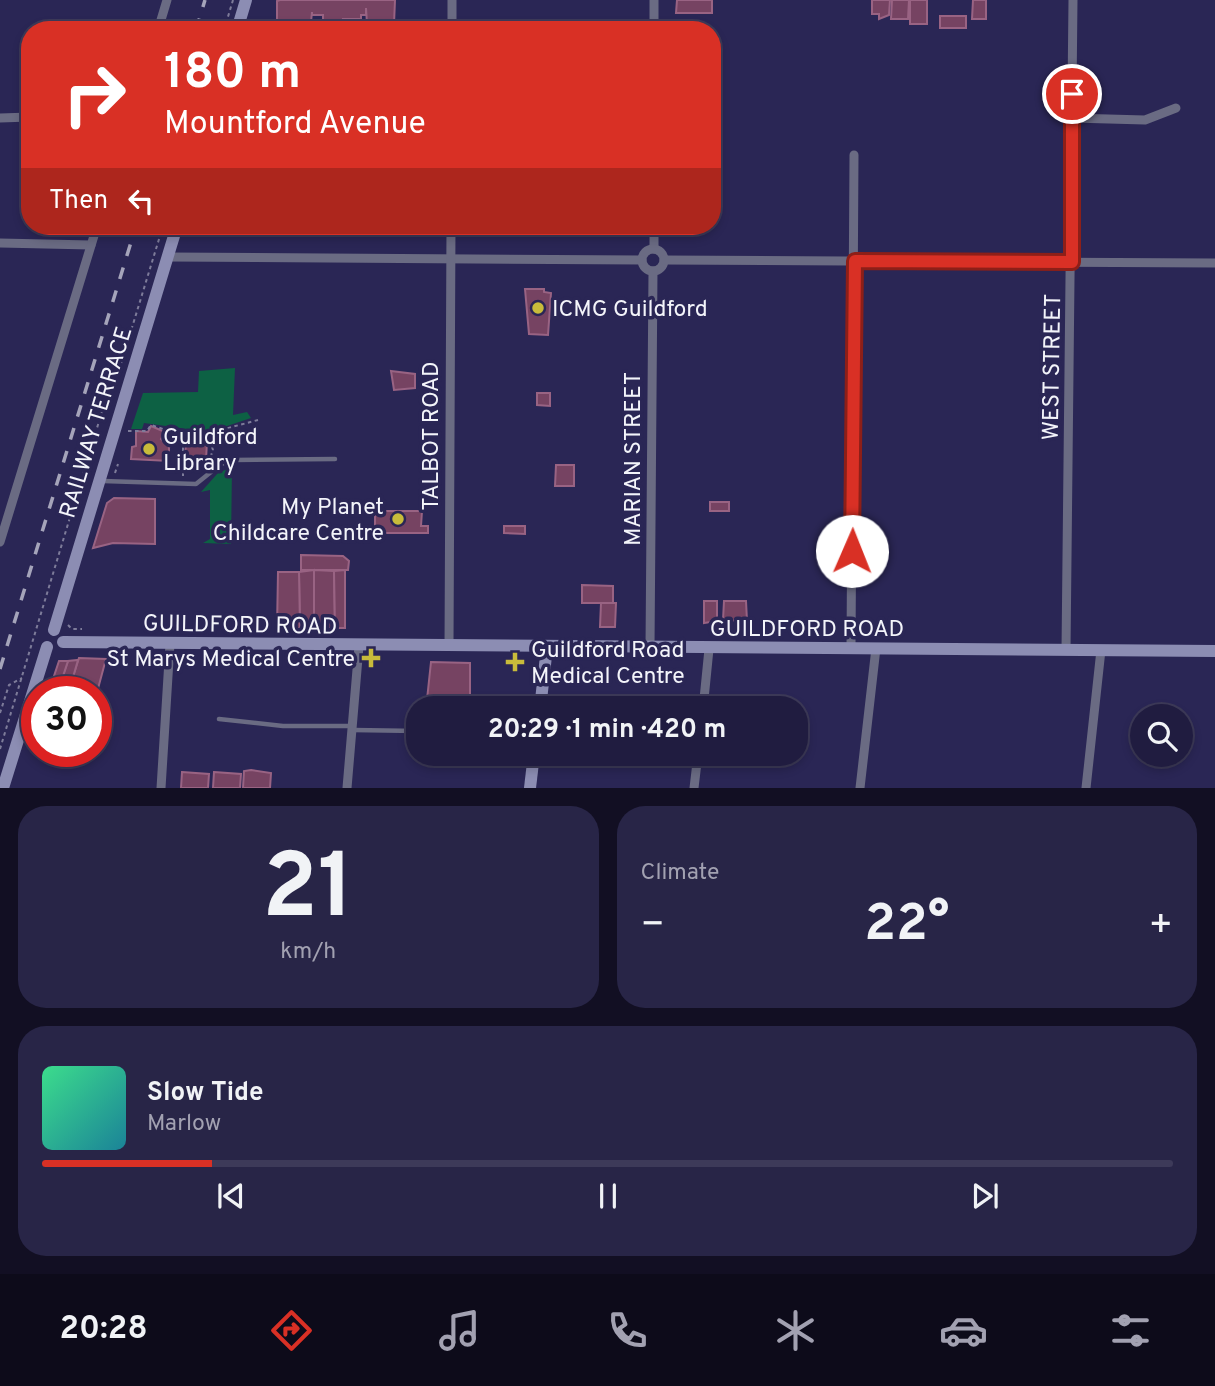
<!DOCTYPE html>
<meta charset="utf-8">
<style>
:root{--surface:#201c40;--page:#282547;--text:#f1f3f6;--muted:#a2a1b1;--line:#3d3a59;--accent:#d93025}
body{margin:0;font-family:Overpass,sans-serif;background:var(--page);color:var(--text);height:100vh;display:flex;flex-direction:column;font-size:26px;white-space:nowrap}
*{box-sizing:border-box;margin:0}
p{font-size:23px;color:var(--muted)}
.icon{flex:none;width:38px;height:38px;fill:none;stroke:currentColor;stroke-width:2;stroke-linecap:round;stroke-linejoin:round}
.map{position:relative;height:788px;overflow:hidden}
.drawer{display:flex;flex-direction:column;gap:18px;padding:18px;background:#120f23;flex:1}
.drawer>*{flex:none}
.top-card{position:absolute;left:21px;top:21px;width:700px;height:214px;border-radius:28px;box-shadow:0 4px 10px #0003,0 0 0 2px var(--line);background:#d93025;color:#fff;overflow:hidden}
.tools{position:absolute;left:1130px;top:704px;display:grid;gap:14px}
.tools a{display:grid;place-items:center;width:63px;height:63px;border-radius:50%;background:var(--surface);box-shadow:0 4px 10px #0003,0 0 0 2px var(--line);font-size:35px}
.speed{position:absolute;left:21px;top:676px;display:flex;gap:14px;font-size:35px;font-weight:700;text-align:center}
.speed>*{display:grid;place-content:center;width:91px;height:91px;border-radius:50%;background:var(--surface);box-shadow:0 4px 10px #0003,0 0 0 2px var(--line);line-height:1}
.speed .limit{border:10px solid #d22;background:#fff;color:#111}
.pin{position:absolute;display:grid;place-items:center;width:60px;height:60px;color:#fff;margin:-30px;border:4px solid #fff;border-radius:50%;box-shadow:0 2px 7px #0007}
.me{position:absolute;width:77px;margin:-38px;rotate:1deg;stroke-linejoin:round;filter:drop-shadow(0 0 5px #0008)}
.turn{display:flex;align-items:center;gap:24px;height:147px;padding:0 28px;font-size:32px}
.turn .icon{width:91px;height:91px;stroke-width:2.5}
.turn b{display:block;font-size:49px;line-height:60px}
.then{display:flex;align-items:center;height:66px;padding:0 28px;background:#0003;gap:14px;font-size:26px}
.big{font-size:52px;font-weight:700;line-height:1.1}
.drawer .tile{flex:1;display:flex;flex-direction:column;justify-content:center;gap:10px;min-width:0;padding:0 24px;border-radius:28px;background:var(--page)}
.drawer .dial{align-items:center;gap:0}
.dial b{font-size:91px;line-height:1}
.song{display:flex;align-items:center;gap:21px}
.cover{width:84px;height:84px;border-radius:10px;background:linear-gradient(135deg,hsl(150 70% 55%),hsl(190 70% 35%))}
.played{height:7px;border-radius:4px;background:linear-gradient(90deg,var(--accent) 15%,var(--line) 15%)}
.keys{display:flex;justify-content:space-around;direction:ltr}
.heat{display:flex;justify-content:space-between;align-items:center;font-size:38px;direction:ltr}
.drawer .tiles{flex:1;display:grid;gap:18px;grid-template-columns:1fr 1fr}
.tile:last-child{grid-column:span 2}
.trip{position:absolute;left:406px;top:696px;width:402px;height:70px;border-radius:28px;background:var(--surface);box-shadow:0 4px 10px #0003,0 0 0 2px var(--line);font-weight:700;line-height:70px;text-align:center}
.tab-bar{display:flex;height:112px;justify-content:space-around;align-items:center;background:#0d0b1a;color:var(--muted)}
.tab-bar .icon{width:49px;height:49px}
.tab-bar .on{color:var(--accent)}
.tab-bar b{font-size:32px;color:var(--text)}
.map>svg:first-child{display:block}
</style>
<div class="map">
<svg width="1215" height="788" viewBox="0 0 1215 788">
<rect width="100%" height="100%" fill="#2a2655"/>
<g fill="#0d6144">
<polygon points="235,368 233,415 247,412 251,418 209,432 144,423 142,429 131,429 143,393 198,392 199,371"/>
<polygon points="232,467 231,544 203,543 210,539 210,490 201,492 218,473"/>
</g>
<g fill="#764362" stroke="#996383" stroke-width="2">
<polygon points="395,0 394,24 367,24 366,8 366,15 361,15 361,19 343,19 344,30 331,30 331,22 323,22 323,15 312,15 312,12 311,22 277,22 277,1 280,0"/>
<polygon points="677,0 712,0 712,13 676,13"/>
<polygon points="872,0 890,0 889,15 879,19 879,14 872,14"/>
<polygon points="892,0 909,0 908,19 891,19"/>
<rect x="910" y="0" width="17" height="24"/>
<polygon points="973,0 986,0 986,19 972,19"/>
<rect x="940" y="16" width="26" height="12"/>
<polygon points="525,289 544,289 544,292 551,293 548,335 529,334"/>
<polygon points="391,371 415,374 415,388 394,390"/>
<polygon points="537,393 550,393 550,406 537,405"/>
<polygon points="151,426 165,432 161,439 164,442 168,436 174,443 169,447 169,461 131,459 132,447 136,446 136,431 148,432"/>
<polygon points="186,440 207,440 206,461 185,461"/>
<polygon points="556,465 574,465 574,486 555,486"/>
<polygon points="114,498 155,499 155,544 113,543 93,548 107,503"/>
<rect x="710" y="502" width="19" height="9"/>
<polygon points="375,511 422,511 421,526 428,526 428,533 375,533"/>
<polygon points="504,526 525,526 525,534 504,533"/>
<polygon points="301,555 343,556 349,561 348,570 301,570"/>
<polygon points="314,570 334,571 335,628 314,628"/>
<polygon points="314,570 314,628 300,628 299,572"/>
<polygon points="345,570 345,628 335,628 334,571"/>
<polygon points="278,572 299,572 300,628 277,629"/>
<polygon points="582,585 613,586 613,603 582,603"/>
<polygon points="704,601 717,601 717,621 704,623"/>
<polygon points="724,601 746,601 747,621 723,620"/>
<polygon points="601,603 616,603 615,627 600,627"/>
<polygon points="79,658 106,659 96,696 96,691 82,691 82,687 71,683"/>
<polygon points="78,660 69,691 58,691 68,661"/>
<polygon points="59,661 68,661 58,691 49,691"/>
<polygon points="431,662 470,663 470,709 426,709"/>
<polygon points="251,770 271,773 270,788 243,788 244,771"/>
<polygon points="182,772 209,774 208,788 181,788"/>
<polygon points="214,772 241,774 240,788 213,788"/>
</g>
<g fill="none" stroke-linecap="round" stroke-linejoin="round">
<g stroke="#7e7c9a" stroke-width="2" stroke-dasharray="3.5 3.5" stroke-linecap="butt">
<polyline points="224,30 233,0"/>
<polyline points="128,431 147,431 151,425 163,429 171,436 209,435"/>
<polyline points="183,465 183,437"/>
<polyline points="115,473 118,464"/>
<polyline points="183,476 183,465 209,461 213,450 209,438 213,432 258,420"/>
<polyline points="68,625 72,629 82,629"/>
<polyline points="0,713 9,685 22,678"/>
<polyline points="0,749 110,385 116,380 163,226"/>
</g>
<g stroke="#6a6b83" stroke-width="4.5">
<polyline points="103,481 196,484 221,464 233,460 335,459"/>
<polyline points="219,719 283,726 351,726"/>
<polyline points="353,730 418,731"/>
</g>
<g stroke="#6a6b83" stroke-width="9">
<polyline points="654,0 654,30"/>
<polyline points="158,30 167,0"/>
<polyline points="452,30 452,0"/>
<polyline points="0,118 30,117"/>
<polyline points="1072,118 1145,120 1176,108"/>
<polyline points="654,226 654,249"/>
<polyline points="0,243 91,245"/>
<circle cx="653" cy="260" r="11"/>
<polyline points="168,257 642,260"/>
<polyline points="664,260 1215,263"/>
<polyline points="0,542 97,226"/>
<polyline points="449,646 451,226"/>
<polyline points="650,648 653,271"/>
<polyline points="851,648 854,155"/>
<polyline points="1066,650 1073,0"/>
<polyline points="703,709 709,649"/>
<polyline points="161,788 170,644"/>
<polyline points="347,788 359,646"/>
<polyline points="694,788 698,754"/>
<polyline points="860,788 876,648"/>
<polyline points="1086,788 1101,650"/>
</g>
<g stroke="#8c8db3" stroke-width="12">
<polyline points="237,30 246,0"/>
<polyline points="54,630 177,226"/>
<polyline points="63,642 1215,651"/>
<polyline points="540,709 547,647"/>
<polyline points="3,788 47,647"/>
<polyline points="530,788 534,754"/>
</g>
<g stroke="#a5a4ba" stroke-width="3.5" stroke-dasharray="12 12" stroke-linecap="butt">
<polyline points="196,30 205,0"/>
<polyline points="0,669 136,226"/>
</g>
</g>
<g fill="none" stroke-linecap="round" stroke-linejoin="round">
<defs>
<polyline id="route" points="852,551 855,261 1072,262 1072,94"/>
</defs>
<use href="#route" stroke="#8d1f18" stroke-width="18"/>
<use href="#route" stroke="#d93025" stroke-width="12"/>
</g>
<g fill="#c8bb3b" stroke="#2a2655" stroke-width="2.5">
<circle cx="538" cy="308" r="7"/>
<circle cx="149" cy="449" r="7"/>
<circle cx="398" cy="519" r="7"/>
<path d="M367.5 647.5h7v7h7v7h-7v7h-7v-7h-7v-7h7z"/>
<path d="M511.5 651.5h7v7h7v7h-7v7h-7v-7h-7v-7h7z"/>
</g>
<g text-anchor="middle" stroke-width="7" stroke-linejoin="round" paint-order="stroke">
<g font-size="23" fill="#f3f4fa" stroke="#2a2655" text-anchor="start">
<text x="552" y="316">ICMG Guildford</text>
<text x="163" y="444">Guildford<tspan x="163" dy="26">Library</tspan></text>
<text x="384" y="514" text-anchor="end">My Planet<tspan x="384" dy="26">Childcare Centre</tspan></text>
<text x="531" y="657">Guildford Road<tspan x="531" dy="26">Medical Centre</tspan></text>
<text x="355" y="666" text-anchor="end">St Marys Medical Centre</text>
</g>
<g font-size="23" fill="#f3f4fa" stroke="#2a2655">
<text transform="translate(1051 367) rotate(-89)" y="8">WEST STREET</text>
<text transform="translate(95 422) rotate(-73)" y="8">RAILWAY TERRACE</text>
<text transform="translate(430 436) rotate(-90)" y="8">TALBOT ROAD</text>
<text transform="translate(632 459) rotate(-90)" y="8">MARIAN STREET</text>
<text transform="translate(240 624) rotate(1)" y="8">GUILDFORD ROAD</text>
<text x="807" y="636">GUILDFORD ROAD</text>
</g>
</g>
</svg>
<div class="tools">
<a><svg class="icon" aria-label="search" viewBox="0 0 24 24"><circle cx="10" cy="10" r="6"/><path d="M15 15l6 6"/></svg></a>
</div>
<div class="speed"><div class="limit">30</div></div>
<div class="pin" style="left:1072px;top:94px;background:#d93025"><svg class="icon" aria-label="arrive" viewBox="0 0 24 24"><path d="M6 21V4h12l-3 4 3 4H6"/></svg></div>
<svg class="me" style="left:852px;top:551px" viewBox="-20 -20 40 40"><circle r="19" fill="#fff"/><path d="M0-13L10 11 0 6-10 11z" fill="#d93025"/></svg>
<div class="trip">20:29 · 1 min · 420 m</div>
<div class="top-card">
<div class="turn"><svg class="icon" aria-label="right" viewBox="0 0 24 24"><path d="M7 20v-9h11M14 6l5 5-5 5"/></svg><div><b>180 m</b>Mountford Avenue</div></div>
<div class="then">Then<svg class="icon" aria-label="left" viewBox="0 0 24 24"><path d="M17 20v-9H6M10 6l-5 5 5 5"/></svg></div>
</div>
</div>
<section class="drawer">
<div class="tiles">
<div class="tile dial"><b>21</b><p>km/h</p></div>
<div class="tile"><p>Climate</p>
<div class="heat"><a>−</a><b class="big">22°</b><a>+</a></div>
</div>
<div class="tile">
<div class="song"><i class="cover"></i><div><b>Slow Tide</b><p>Marlow</p></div></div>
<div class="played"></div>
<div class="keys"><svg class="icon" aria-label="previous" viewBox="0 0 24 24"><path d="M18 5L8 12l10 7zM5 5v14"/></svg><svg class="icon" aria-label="pause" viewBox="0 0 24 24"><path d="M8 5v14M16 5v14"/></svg><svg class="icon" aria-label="next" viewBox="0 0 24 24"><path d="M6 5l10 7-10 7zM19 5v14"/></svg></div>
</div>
</div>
</section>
<nav class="tab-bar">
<b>20:28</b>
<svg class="icon on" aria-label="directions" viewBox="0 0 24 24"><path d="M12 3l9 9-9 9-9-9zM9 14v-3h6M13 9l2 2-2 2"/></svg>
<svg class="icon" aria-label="music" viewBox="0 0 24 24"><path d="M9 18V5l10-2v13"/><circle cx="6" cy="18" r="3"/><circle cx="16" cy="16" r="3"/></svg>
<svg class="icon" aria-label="phone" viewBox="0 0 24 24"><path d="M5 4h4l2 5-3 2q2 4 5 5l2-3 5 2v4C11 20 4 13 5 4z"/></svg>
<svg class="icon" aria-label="climate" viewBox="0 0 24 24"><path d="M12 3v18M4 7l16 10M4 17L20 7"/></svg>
<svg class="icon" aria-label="car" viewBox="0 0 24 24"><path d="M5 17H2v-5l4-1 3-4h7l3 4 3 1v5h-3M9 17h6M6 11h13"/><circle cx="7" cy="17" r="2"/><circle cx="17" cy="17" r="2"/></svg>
<svg class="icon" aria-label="filters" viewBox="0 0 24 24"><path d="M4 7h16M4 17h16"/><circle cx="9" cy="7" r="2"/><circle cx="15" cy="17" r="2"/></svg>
</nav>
